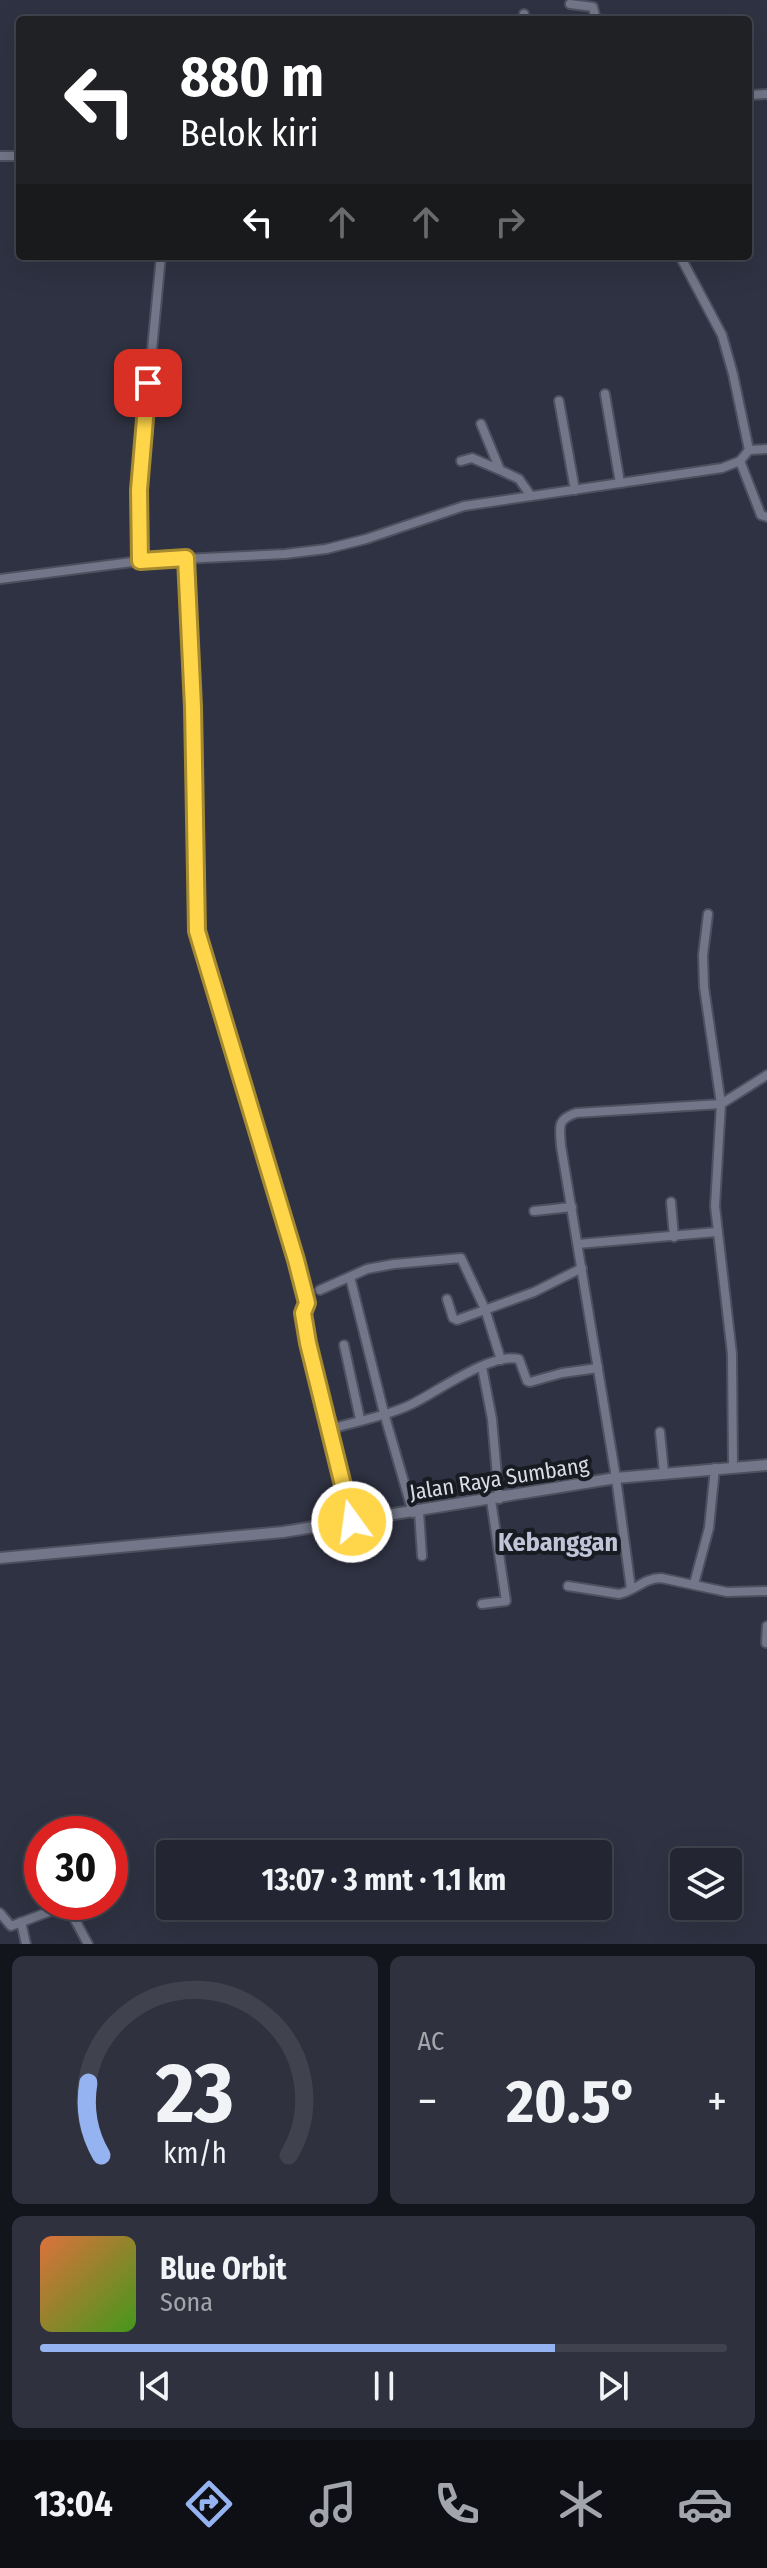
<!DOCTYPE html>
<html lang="id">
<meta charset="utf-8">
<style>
:root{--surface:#232632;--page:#2f323e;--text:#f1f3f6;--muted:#a3a5ac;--line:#40434d;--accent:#95b2f1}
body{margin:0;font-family:"Fira Sans Condensed",sans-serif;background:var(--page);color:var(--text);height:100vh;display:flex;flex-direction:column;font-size:30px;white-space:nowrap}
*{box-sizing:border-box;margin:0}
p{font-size:26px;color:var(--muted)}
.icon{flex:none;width:44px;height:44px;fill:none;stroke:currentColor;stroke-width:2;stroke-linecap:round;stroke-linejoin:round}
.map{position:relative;height:1944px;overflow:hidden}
.sheet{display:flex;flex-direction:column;gap:12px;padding:12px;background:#13151c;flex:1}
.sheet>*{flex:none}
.top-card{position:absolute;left:16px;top:16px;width:736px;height:244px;border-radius:8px;box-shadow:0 8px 32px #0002,0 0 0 2px var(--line);background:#202124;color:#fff;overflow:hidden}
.controls{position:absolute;left:670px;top:1848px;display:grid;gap:16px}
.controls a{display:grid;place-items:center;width:72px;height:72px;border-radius:8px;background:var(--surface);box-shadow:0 8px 32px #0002,0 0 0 2px var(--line);font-size:40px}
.speed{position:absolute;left:24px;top:1816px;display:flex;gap:16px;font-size:40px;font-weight:700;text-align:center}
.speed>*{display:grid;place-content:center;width:104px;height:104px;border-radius:50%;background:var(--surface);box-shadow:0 8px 32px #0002,0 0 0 2px var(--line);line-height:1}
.speed .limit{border:12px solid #d22;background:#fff;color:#111}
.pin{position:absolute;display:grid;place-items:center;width:68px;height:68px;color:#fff;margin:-34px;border-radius:16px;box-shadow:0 4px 12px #0006}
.me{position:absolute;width:88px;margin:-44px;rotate:346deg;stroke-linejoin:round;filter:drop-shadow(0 0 6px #0008)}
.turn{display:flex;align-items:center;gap:28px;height:168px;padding:0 32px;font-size:36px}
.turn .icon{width:104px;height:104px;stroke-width:2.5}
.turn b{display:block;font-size:56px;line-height:68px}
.lanes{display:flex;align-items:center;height:76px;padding:0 32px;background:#0003;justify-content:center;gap:40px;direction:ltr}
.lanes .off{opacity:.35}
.big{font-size:60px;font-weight:700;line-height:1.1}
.sheet .widget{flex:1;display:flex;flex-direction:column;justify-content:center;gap:12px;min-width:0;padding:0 28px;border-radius:12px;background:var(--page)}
.sheet .dial{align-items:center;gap:0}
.dial svg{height:208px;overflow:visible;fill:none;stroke:var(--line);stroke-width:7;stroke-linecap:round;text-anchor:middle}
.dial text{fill:var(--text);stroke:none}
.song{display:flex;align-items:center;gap:24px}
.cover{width:96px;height:96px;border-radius:12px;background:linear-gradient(135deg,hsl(20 70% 55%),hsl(100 70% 35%))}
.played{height:8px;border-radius:4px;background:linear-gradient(90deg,var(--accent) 75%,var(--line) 75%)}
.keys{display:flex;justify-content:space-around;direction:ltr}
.heat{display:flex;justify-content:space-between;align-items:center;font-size:44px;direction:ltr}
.sheet .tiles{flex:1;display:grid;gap:12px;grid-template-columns:1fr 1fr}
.widget:last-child{grid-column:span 2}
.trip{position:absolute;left:156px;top:1840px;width:456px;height:80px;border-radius:8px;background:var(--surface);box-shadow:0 8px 32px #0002,0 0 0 2px var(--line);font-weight:700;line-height:80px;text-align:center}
.dock{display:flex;height:128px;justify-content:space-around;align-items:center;background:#0e0f14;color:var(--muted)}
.dock .icon{width:56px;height:56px}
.dock .on{color:var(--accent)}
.dock b{font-size:36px;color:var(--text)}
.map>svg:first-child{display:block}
</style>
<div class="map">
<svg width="767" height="1944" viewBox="0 0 767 1944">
<rect width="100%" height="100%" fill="#2f3242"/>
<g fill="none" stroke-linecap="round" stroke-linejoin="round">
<defs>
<g id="minor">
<polyline points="570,4 593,7 596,20"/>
<polyline points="524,14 524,20"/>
<polyline points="748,95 767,94"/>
<polyline points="0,156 20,156"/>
<polyline points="680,256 722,335 733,374 749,450"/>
<polyline points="605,394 620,483"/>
<polyline points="559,401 575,490"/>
<polyline points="481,424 500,470 519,479 531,496"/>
<polyline points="461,461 472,458 500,470"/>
<polyline points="740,461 761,515 767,517"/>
<polyline points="186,558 193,707 197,931 296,1260 307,1303 303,1313 308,1343 352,1522"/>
<polyline points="140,561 143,443 161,256"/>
<polyline points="0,579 140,561 285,554 326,549 366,539 464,506 722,468 740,461 749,450 767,449"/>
<polyline points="708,914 703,955 704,987 721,1104 715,1206 732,1354 733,1467"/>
<polyline points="671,1202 674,1237"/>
<polyline points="534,1211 572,1207"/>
<polyline points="578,1244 716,1232"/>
<polyline points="350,1277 384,1413 413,1513"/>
<polyline points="320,1290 367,1269 394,1264 461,1258 485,1309 501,1360"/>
<polyline points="447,1299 453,1318 457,1320 534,1292 582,1268"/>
<polyline points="344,1345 360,1419"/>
<polyline points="482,1367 492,1419 499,1499"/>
<path d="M 328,1430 C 355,1421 386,1417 412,1404 C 437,1392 491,1352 519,1359 L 527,1381 L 530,1382 L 562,1373 L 598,1368"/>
<polyline points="660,1432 664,1473"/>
<polyline points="419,1512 422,1556"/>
<polyline points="694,1584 709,1528 715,1468"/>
<path d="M 568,1586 L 619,1594 C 635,1591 644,1578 661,1578 L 727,1592 L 767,1591"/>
<path d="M 631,1589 L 616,1478 L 561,1146 C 560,1127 556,1120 576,1113 L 721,1104 L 767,1075"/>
<polyline points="482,1604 506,1601 491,1500"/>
<polyline points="766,1643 767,1626"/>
<polyline points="0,1913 11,1926 67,1905 88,1944"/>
<polyline points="21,1922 26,1944"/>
</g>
<polyline id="tertiary" points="0,1558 283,1532 616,1478 767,1465"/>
</defs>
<use href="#minor" stroke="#4d505e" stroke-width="12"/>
<use href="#tertiary" stroke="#4d505e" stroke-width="14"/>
<use href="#minor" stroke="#727688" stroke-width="8"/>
<use href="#tertiary" stroke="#727688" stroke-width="10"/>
</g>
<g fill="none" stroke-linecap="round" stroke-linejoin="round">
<defs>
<polyline id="route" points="148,383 139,490 140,561 186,558 193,707 197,931 296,1260 307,1303 303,1313 308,1343 352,1522"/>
</defs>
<use href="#route" stroke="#a68a30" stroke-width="20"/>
<use href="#route" stroke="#ffd54a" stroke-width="14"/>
</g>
<g text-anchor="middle" stroke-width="8" stroke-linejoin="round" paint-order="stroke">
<g font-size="22" fill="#d9dbe6" stroke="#191b22">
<text transform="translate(499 1478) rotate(-9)" y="8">Jalan Raya Sumbang</text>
</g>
<g font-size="26" font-weight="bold" fill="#c0c4d9" stroke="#191b22">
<text x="558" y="1551">Kebanggan</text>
</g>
</g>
</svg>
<div class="controls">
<a><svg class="icon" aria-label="layers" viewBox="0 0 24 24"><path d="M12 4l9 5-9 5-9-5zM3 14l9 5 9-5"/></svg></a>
</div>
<div class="speed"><div class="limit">30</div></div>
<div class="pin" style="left:148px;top:383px;background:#d93025"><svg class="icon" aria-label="arrive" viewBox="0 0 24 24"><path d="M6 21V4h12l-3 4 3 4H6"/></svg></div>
<svg class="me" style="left:352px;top:1522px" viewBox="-20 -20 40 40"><circle r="17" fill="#ffd54a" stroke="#fff" stroke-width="3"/><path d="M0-11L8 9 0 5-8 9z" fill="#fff"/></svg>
<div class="trip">13:07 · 3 mnt · 1.1 km</div>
<div class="top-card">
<div class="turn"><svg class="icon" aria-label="left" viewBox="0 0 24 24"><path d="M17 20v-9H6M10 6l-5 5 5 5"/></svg><div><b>880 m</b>Belok kiri</div></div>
<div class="lanes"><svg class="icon" aria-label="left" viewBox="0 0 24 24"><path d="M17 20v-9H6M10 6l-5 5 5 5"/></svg><svg class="icon off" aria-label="ahead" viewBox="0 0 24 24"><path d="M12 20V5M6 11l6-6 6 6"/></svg><svg class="icon off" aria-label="ahead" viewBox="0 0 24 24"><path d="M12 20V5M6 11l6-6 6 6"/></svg><svg class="icon off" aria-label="right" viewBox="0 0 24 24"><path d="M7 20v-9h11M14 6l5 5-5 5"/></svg></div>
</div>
</div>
<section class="sheet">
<div class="tiles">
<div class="widget dial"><svg viewBox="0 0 100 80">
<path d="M14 69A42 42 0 1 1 86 69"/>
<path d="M14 69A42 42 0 0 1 9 41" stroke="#95b2f1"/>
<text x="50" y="56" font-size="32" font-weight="700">23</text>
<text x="50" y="72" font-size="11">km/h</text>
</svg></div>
<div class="widget"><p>AC</p>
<div class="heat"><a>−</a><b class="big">20.5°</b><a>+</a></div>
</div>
<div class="widget">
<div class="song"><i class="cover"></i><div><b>Blue Orbit</b><p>Sona</p></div></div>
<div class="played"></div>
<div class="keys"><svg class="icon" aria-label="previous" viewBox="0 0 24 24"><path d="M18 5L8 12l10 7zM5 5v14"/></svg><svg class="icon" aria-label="pause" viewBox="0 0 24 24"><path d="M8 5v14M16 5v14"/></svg><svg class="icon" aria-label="next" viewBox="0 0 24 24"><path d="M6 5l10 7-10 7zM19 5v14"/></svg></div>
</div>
</div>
</section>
<nav class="dock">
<b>13:04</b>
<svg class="icon on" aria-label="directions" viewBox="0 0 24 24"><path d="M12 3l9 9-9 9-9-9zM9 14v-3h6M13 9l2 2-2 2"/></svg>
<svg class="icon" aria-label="music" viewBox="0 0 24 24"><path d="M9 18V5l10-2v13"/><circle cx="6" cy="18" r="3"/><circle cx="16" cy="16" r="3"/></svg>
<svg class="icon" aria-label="phone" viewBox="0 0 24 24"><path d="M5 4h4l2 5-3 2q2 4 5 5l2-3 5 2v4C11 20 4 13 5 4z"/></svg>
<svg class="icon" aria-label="climate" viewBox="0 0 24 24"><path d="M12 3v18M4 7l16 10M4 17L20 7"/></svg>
<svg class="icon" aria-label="car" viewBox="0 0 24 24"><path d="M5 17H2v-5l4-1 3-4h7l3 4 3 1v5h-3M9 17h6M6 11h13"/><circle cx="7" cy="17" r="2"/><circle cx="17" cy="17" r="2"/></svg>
</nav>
